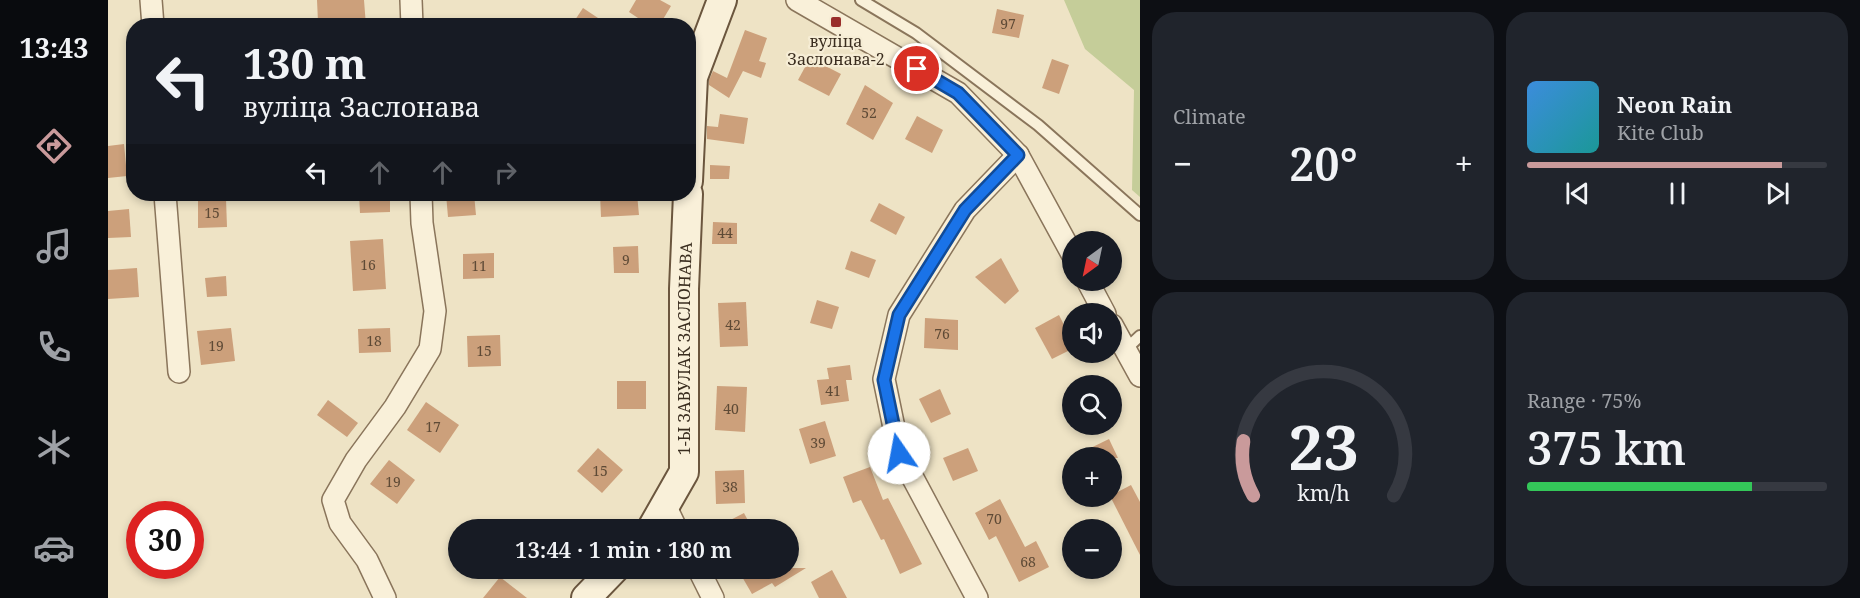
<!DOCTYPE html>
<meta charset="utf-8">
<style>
:root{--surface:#171b24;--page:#20242c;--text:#f1f3f6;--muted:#9ea1a6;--line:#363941;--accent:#c99a9b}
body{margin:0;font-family:"Noto Serif",serif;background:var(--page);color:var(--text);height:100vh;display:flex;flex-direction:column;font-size:22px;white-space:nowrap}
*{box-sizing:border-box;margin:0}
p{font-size:20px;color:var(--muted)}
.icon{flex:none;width:33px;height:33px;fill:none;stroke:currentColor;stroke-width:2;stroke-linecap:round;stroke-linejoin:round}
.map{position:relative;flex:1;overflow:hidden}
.details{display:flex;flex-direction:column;gap:12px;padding:12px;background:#0d0f14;width:720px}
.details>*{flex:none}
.top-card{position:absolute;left:18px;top:18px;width:570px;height:183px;border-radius:24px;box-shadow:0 3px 9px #0003;background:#171b24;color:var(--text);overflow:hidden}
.needle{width:39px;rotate:213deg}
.buttons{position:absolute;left:954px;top:231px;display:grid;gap:12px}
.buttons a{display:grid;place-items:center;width:60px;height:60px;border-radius:50%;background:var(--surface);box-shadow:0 3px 9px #0003;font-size:30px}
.speed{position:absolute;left:18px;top:501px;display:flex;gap:12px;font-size:30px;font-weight:700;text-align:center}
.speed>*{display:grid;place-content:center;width:78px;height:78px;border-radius:50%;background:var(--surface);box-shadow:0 3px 9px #0003;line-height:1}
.speed .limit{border:9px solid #d22;background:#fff;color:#111}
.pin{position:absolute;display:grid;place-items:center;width:51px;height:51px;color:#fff;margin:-26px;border:3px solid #fff;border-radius:50%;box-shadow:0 2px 6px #0007}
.me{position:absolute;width:66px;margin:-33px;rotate:348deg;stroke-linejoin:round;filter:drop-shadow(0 0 4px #0008)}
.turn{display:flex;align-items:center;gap:21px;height:126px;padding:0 18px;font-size:27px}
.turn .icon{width:78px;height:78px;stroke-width:2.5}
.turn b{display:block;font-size:42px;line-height:51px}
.lanes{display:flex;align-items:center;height:57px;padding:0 18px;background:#0003;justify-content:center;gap:30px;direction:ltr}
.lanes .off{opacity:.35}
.big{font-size:45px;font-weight:600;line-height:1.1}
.details .widget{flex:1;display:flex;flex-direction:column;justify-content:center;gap:9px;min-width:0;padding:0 21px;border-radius:24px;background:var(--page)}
.details .dial{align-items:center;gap:0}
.dial svg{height:156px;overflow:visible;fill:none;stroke:var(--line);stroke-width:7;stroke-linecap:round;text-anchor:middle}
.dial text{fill:var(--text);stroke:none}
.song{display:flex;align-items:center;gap:18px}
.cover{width:72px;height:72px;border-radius:9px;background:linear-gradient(135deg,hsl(210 70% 55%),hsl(180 70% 35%))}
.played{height:6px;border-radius:3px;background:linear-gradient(90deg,var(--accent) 85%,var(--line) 85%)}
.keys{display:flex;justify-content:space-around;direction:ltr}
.heat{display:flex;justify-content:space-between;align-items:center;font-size:33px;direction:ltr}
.charge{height:9px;border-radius:4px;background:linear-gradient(90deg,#34c759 75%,var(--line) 0)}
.details .tiles{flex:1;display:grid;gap:12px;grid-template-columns:repeat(2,1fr)}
.trip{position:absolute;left:340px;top:519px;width:351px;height:60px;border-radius:30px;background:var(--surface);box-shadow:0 3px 9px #0003;font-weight:600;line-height:60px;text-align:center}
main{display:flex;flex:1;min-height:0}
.dock{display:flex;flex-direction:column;width:108px;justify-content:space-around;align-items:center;background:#090b0e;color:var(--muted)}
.dock .icon{width:42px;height:42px}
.dock .active{color:var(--accent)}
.dock b{font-size:27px;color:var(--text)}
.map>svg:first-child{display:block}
</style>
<main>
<nav class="dock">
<b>13:43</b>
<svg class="icon active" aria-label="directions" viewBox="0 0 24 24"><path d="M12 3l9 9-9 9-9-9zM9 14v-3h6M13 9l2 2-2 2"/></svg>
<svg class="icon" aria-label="music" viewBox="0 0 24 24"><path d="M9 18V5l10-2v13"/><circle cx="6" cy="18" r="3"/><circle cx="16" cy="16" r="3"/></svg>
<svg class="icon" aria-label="phone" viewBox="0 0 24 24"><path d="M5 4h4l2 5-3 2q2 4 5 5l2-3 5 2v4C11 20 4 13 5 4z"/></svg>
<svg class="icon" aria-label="climate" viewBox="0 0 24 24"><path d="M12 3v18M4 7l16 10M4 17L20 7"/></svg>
<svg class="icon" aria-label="car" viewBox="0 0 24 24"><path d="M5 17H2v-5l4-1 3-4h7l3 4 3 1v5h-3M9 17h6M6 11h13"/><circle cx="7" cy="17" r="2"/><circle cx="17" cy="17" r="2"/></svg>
</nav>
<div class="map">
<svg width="1032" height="598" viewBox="0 0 1032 598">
<rect width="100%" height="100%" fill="#eee3c5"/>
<polygon fill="#c5cd99" points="956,0 1032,0 1032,197 1024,190 1026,90 977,49"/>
<g fill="#cca07b">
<polygon points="209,0 256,0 258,26 225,26 224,21 210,22"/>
<polygon points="528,0 552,0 563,6 551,26 542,26 521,12"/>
<polygon points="475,8 502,26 463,26"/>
<polygon points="889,9 916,15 911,38 884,33"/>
<polygon points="637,30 659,38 651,61 658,63 653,78 635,71 621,98 601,85 601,80 605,71 619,78"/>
<polygon points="702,58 733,74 721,96 690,80"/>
<polygon points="944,59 961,65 951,94 934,88"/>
<polygon points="757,85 785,103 765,140 738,124"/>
<polygon points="612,114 640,118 636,144 599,139 599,126 610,127"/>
<polygon points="809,116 835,130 824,153 797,139"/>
<polygon points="16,144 19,176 0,178 0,146"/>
<polygon points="602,165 622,166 621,179 602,179"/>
<polygon points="251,194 282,194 282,212 252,213"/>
<polygon points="338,194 366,194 368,215 340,217"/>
<polygon points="492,194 529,194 531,215 493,217"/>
<polygon points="90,199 118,199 119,227 90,228"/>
<polygon points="771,203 797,217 788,235 762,221"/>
<polygon points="21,209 23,237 0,238 0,211"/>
<polygon points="605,222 629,223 629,244 604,244"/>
<polygon points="275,239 278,289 245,291 242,241"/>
<polygon points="530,246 531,273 506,273 505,247"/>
<polygon points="743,251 768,260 761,278 737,269"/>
<polygon points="386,253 386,278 355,279 355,254"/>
<polygon points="893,258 911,291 897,304 867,277"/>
<polygon points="29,268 31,297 0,299 0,270"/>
<polygon points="118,276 119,296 99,297 97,278"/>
<polygon points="709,300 731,307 724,329 702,323"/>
<polygon points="638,302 640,346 612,347 610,303"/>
<polygon points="951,315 964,341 964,349 944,359 927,328"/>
<polygon points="817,318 850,320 850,350 816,348"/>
<polygon points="123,328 127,361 93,365 89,331"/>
<polygon points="282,328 283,352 251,353 250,329"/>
<polygon points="392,335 393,366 360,367 359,336"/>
<polygon points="742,365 744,380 738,380 741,401 713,405 709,380 721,379 719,368"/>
<rect x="509" y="381" width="29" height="28"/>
<polygon points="609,386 639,387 637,432 607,430"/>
<polygon points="832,389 843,414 823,423 811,399"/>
<polygon points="220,400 250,423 239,437 209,415"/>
<polygon points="318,402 351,425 332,453 299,430"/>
<polygon points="717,421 728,456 702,464 691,429"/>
<polygon points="1001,439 1010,458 962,458"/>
<polygon points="490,448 515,470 494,493 469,471"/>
<polygon points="860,448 870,471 845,481 835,458"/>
<polygon points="281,460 307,480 289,504 262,484"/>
<polygon points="762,467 775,500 780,498 814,564 792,574 776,539 773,540 753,500 745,503 735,477"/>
<polygon points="636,470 637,503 608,504 607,471"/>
<polygon points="1023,485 1032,502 1032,555 1002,496"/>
<polygon points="892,499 917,547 928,541 941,567 911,582 888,536 881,540 867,513"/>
<polygon points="636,513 645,530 603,530"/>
<polygon points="629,568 698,568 667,587 664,583 644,594"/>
<polygon points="724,570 739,598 711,598 703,582"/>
<polygon points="392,577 419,598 375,598"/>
</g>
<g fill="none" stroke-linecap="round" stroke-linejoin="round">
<defs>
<g id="lane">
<polyline points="753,0 808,33 930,125 1032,215"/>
<polyline points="1017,350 1032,336"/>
</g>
<g id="street">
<polyline points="43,0 45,26"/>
<polyline points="303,0 304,26"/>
<polyline points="689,0 850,93 910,155 964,254"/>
<polyline points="57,194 71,372"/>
<polyline points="979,280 997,314"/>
<polyline points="1004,325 1032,376"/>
<polyline points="557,505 569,530"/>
<polyline points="590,568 605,598"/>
<polyline points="277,598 259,560 232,523 225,500 248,460 287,407 322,349 327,311 314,223 313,194"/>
<polyline points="869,598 791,452 776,379 791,315 857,210 910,155"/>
</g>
<g id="secondary">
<polyline points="580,181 585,77 614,0"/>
<path id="s1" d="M 543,530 L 576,472 L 576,289 L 580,194"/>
<polyline points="478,598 507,568"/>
</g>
</defs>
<use href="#lane" stroke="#8a755b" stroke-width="14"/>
<use href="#street" stroke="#8a755b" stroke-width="24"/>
<use href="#secondary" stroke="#6b563e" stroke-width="32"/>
<use href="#lane" stroke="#f9f0d9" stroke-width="10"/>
<use href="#street" stroke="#f9f0d9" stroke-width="21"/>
<use href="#secondary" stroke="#f9f0d9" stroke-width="28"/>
</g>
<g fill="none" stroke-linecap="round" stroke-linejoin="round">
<defs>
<polyline id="route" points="791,453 776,380 791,315 857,210 910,155 850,93 809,69"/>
</defs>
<use href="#route" stroke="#114b97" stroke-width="15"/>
<use href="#route" stroke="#1a73e8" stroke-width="10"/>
</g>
<rect fill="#992e2b" stroke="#f6edd5" stroke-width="2" x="722" y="16" width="12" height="12" rx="3"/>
<g text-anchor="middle" stroke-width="4.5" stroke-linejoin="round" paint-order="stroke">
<g font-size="14" fill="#5e4a36">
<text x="900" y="29">97</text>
<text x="761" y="118">52</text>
<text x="104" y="218">15</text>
<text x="617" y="238">44</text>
<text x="518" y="265">9</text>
<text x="260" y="270">16</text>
<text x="371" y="271">11</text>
<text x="625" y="330">42</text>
<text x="834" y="339">76</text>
<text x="266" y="346">18</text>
<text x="108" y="351">19</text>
<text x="376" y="356">15</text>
<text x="725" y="396">41</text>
<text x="623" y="414">40</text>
<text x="325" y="432">17</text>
<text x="710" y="448">39</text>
<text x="492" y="476">15</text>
<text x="285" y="487">19</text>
<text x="622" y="492">38</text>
<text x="886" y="524">70</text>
<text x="920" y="567">68</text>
</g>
<g font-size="16" fill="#3a2d1f" stroke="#f6edd5">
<text x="728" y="47">вуліца<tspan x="728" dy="18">Заслонава-2</tspan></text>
</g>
<g font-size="16" fill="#3a2d1f" stroke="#f6edd5">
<text dy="6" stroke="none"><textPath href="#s1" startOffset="190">1-Ы ЗАВУЛАК ЗАСЛОНАВА</textPath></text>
</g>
</g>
</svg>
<div class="buttons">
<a><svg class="needle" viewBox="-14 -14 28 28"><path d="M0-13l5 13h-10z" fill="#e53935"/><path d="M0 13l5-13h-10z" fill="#9ea1a6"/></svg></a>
<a><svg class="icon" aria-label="sound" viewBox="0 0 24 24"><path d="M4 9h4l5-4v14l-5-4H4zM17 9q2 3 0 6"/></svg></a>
<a><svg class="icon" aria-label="search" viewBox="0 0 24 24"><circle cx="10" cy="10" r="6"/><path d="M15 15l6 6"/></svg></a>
<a>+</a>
<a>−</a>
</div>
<div class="speed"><div class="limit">30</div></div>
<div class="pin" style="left:809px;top:69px;background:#d93025"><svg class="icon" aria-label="arrive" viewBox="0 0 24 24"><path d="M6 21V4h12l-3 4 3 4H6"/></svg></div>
<svg class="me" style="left:791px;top:453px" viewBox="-20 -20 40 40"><circle r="19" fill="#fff"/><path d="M0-13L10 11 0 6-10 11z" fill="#1a73e8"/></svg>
<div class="trip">13:44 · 1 min · 180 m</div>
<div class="top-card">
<div class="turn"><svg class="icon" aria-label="left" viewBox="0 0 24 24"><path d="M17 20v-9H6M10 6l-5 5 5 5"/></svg><div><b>130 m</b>вуліца Заслонава</div></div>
<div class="lanes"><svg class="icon" aria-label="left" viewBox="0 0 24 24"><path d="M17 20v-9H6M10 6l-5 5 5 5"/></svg><svg class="icon off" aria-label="ahead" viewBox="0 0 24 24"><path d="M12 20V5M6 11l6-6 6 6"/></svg><svg class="icon off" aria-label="ahead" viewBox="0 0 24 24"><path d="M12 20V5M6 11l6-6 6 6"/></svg><svg class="icon off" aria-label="right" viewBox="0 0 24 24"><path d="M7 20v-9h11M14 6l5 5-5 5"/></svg></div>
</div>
</div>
<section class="details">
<div class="tiles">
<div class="widget"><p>Climate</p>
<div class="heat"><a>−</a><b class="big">20°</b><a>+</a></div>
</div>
<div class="widget">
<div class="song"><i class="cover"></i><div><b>Neon Rain</b><p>Kite Club</p></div></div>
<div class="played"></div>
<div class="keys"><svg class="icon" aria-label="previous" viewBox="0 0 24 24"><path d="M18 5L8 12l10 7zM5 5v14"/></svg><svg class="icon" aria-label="pause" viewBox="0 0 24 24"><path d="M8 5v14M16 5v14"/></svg><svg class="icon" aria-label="next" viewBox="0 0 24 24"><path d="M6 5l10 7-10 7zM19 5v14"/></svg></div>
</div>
<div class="widget dial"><svg viewBox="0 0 100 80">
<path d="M14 69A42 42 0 1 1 86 69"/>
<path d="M14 69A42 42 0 0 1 9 41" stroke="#c99a9b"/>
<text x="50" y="56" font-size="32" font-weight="700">23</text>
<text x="50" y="72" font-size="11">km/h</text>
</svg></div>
<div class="widget"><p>Range · 75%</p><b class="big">375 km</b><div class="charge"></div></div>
</div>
</section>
</main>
